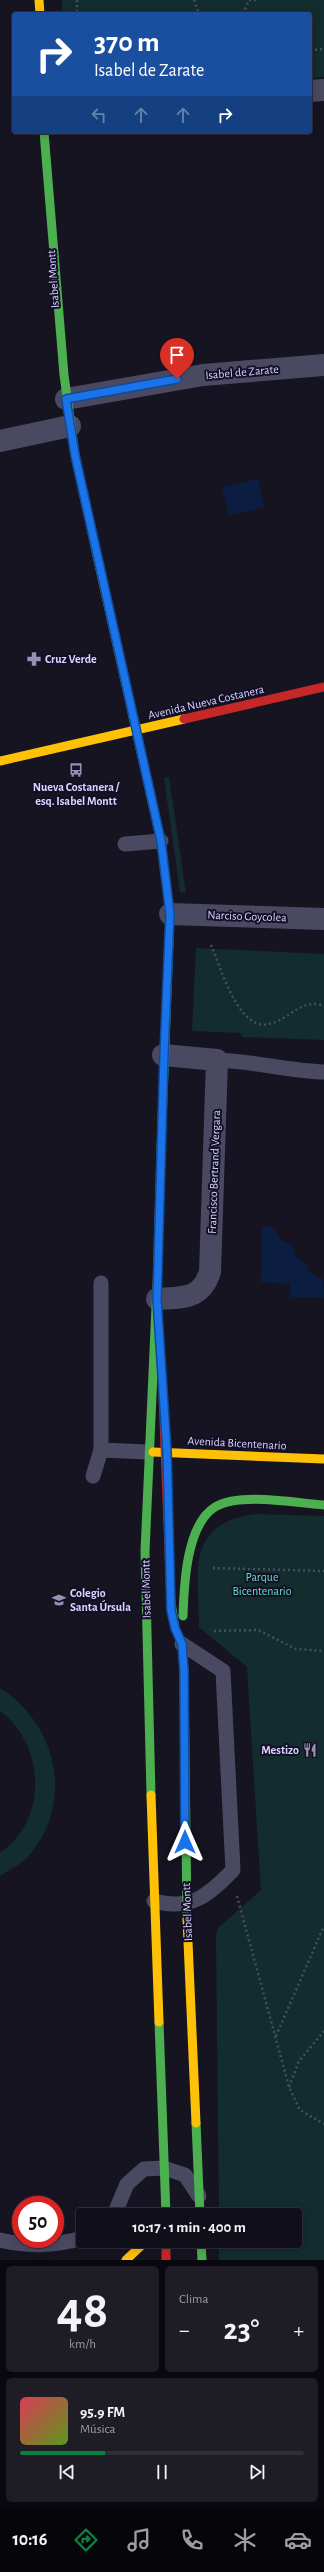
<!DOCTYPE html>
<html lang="es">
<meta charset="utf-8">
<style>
:root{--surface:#100f19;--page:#1e1d26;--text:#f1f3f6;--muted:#9c9ca2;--line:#302f38;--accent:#0b8043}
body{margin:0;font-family:"Alegreya Sans",sans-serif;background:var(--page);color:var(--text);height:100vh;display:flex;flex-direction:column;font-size:15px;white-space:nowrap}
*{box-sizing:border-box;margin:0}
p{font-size:13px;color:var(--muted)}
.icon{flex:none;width:22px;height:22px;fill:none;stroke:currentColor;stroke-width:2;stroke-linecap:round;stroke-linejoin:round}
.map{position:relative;height:2260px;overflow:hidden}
.details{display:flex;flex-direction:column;gap:6px;padding:6px;background:#09080e;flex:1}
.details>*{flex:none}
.banner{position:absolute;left:12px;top:12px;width:300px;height:122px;border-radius:4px;box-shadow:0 2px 10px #0003,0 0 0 1px var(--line);background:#1a4fa0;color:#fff;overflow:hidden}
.speed{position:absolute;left:12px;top:2196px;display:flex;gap:8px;font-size:20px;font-weight:700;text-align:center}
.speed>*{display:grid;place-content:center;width:52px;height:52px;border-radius:50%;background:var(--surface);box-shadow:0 2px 10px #0003,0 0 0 1px var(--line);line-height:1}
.speed .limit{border:6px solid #d22;background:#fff;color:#111}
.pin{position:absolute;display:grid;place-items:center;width:34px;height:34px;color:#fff;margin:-41px -17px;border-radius:50% 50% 50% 0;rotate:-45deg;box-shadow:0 0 4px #0007}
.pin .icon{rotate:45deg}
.me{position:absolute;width:44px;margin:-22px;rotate:0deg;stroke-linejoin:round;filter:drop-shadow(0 0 3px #0008)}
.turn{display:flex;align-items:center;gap:14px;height:84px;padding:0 16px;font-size:18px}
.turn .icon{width:52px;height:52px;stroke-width:2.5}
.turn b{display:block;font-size:28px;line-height:34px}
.lanes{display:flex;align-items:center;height:38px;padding:0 16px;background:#0003;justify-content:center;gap:20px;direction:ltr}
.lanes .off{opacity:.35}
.big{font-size:30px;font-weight:700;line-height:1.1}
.details .widget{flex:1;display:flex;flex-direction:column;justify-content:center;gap:6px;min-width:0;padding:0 14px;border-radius:6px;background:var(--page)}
.details .dial{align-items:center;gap:0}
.dial b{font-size:52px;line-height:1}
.song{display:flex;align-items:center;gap:12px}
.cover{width:48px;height:48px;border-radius:6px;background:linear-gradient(135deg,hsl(350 70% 55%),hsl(90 70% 35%))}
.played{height:4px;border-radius:2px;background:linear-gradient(90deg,var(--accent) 30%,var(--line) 30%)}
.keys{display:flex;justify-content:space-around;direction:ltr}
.heat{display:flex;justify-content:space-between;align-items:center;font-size:22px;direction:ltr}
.details .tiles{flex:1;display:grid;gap:6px;grid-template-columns:1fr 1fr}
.widget:last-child{grid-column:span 2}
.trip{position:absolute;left:76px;top:2208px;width:226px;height:40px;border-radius:4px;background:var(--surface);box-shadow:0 2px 10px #0003,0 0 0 1px var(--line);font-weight:700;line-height:40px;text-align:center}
.dock{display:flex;height:64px;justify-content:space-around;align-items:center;background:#06060a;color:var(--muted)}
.dock .icon{width:28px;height:28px}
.dock .on{color:var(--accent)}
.dock b{font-size:18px;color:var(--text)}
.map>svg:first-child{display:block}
</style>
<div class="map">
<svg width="324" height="2260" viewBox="0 0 324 2260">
<rect width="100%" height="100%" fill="#161421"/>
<g fill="#132c2d">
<polygon points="62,0 324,0 324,77 310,78 310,14 62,14"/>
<polygon points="169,777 186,893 180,892 164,778"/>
<polygon points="196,948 324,954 324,1040 243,1037 240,1033 192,1031"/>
<path d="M 256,1514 L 324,1516 L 324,2260 L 219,2260 L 219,2241 L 295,2241 L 295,2215 L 219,2215 L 216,1935 L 219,1927 L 261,1890 L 247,1667 L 199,1627 C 199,1571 184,1524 256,1514 Z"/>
<path d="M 0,1688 C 58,1725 75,1803 28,1857 C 21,1864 9,1870 0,1876 L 0,1853 C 48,1821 46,1745 0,1711 Z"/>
</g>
<g fill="#0b1e41">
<polygon points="258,479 264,507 229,516 222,487"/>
<polygon points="268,1226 275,1229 280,1240 293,1246 295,1256 307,1264 310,1273 323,1279 324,1297 290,1297 290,1284 261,1282 262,1227"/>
</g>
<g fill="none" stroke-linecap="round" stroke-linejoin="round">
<g stroke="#44505f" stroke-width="2.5" stroke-dasharray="2 3" stroke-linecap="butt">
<polyline points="77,0 77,14"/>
<polyline points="194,0 199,14"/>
<polyline points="249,0 257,0"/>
<polyline points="243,14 249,0"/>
<polyline points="310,50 324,49"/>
<path d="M 211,945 C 220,966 235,1018 259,1024 C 269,1027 282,1019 290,1014 C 301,1006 311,1001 324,1006"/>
<polyline points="213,1568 324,1571"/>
<polyline points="214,1631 258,1630 296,1649 324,1651"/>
<polyline points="237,1896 289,2087 300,2110 324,2124"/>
<polyline points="276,2036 324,1926"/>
<polyline points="289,2087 299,2061 324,2031"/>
</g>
<g stroke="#4a4962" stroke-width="15">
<polyline points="125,844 161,841"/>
<path d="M 217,1060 C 253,1061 288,1071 324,1072"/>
<polyline points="101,1283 101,1450"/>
<polyline points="93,1476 101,1450 148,1452"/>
<path d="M 154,1901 C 191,1911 209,1895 233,1870 L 223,1671 L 182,1644"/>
<polyline points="114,2215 127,2184 144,2169 164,2168 185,2175 199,2196"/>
<path d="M 0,2240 C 31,2247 53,2246 83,2238"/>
</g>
<g stroke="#4a4962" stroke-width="22">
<polyline points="310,91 324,90"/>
<polyline points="66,399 203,375 324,365"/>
<polyline points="0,441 70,426"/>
<polyline points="170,914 324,919"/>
<path d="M 157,1299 C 183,1297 201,1300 210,1272 L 217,1060 L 163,1055"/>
</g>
<g stroke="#4caf50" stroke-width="9">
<polyline points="44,132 64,375 75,455 97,555"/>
<polyline points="148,783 161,841 170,914 161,1149"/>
<polyline points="171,1603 175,1628 182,1644 184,1671 187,1919"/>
<path d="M 183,1616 C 184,1586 186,1525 215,1507 C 240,1492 295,1503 324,1505"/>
<polyline points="151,1795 145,1551 157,1285"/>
<polyline points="159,2022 166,2215"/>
<polyline points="196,2123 200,2215"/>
<polyline points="201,2241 202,2260"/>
</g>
<g stroke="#ffc107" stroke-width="9">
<polyline points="39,0 40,14"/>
<polyline points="97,555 148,783"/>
<polyline points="0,761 184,719"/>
<polyline points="153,1452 324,1459"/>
<polyline points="151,1795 159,2022"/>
<polyline points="187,1919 196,2123"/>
<polyline points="126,2260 146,2241"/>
</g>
<g stroke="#c62828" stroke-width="9">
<polyline points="184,719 324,687"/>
<polyline points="157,1285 161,1149"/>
<polyline points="163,1394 171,1603"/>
<polyline points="166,2241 166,2260"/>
</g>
</g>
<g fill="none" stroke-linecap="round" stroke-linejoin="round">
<defs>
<polyline id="route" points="177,379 66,399 75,455 161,841 170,914 164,1055 157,1299 167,1452 171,1610 175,1628 182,1644 184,1671 185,1842"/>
</defs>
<use href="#route" stroke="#114b97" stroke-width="10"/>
<use href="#route" stroke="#1a73e8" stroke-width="7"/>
</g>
<defs>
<symbol id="pharmacy-bare" viewBox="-9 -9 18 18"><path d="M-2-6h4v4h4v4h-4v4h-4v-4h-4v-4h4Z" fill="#9591b1" stroke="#130f26" stroke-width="2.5" paint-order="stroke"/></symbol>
<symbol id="bus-bare" viewBox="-9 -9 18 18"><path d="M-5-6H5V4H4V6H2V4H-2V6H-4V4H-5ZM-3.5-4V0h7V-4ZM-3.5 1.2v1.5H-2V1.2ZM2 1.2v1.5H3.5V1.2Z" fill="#9591b1" stroke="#130f26" stroke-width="2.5" paint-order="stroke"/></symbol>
<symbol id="school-bare" viewBox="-9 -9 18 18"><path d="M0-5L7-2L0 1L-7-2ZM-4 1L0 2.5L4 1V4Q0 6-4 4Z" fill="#9591b1" stroke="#130f26" stroke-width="2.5" paint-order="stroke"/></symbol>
<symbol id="restaurant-bare" viewBox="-9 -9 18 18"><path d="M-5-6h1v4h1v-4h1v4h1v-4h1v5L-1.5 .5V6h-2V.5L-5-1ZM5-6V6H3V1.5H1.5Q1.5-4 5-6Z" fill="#9591b1" stroke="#130f26" stroke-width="2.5" paint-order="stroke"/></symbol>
</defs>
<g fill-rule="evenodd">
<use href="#pharmacy-bare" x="24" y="649" width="20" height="20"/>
<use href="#bus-bare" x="66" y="760" width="20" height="20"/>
<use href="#school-bare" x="49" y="1590" width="20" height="20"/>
<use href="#restaurant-bare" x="300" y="1740" width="20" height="20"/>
</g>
<g text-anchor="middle" stroke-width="4" stroke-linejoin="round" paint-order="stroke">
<g font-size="12" fill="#d9d4ff" stroke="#130f26">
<text transform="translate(53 279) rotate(-94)" y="4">Isabel Montt</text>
<text transform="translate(242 372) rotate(-5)" y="4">Isabel de Zarate</text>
<text transform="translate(206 702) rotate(-13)" y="4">Avenida Nueva Costanera</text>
<text transform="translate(247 916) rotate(2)" y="4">Narciso Goycolea</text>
<text transform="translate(214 1172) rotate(-88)" y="4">Francisco Bertrand Vergara</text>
<text transform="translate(237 1443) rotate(3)" y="4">Avenida Bicentenario</text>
<text transform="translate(146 1589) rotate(-91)" y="4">Isabel Montt</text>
<text transform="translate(187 1912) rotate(-92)" y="4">Isabel Montt</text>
</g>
<g font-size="12" font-weight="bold" fill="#d9d4ff" stroke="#130f26" text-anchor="start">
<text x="45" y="663">Cruz Verde</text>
<text x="76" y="791" text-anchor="middle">Nueva Costanera /<tspan x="76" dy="14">esq. Isabel Montt</tspan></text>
<text x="70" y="1597">Colegio<tspan x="70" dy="14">Santa Úrsula</tspan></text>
<text x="299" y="1754" text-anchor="end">Mestizo</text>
</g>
<g font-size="12" fill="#5fe0c0" stroke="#130f26">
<text x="262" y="1581">Parque<tspan x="262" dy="14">Bicentenario</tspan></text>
</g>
</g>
</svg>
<div class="speed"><div class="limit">50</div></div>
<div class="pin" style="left:177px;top:379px;background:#d93025"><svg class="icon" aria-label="arrive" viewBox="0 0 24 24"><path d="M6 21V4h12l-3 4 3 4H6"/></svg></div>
<svg class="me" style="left:185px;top:1842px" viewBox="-20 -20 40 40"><path d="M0-17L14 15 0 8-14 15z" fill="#1a73e8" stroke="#fff" stroke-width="4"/></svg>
<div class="trip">10:17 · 1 min · 400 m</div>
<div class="banner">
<div class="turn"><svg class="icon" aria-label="right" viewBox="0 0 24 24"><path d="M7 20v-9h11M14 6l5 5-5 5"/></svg><div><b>370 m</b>Isabel de Zarate</div></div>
<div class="lanes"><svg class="icon off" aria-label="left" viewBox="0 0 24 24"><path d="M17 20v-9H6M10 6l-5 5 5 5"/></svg><svg class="icon off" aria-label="ahead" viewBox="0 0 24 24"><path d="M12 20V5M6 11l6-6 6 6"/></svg><svg class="icon off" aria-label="ahead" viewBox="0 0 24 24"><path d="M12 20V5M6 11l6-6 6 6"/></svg><svg class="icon" aria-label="right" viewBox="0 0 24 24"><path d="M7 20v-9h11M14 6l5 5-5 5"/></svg></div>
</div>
</div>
<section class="details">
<div class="tiles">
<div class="widget dial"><b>48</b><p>km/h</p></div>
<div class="widget"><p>Clima</p>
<div class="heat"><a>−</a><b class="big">23°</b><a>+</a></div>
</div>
<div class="widget">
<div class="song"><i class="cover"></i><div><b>95.9 FM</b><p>Música</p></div></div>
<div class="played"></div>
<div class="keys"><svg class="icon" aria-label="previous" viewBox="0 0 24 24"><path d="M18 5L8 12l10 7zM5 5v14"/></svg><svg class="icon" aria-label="pause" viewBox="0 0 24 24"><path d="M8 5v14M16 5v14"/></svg><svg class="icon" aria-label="next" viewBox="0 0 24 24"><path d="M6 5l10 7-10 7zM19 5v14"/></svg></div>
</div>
</div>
</section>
<nav class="dock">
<b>10:16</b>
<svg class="icon on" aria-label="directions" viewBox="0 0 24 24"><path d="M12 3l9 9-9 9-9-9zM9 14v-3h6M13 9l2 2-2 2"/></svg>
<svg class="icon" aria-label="music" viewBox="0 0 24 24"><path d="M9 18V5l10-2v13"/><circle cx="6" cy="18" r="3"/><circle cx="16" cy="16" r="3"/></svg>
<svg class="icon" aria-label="phone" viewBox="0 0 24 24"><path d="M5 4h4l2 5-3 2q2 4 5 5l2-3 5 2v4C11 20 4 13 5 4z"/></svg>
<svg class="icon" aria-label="climate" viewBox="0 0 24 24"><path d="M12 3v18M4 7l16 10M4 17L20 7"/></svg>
<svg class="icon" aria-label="car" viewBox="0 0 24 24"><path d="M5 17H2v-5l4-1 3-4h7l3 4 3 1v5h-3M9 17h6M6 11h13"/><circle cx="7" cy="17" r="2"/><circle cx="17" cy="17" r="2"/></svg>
</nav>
